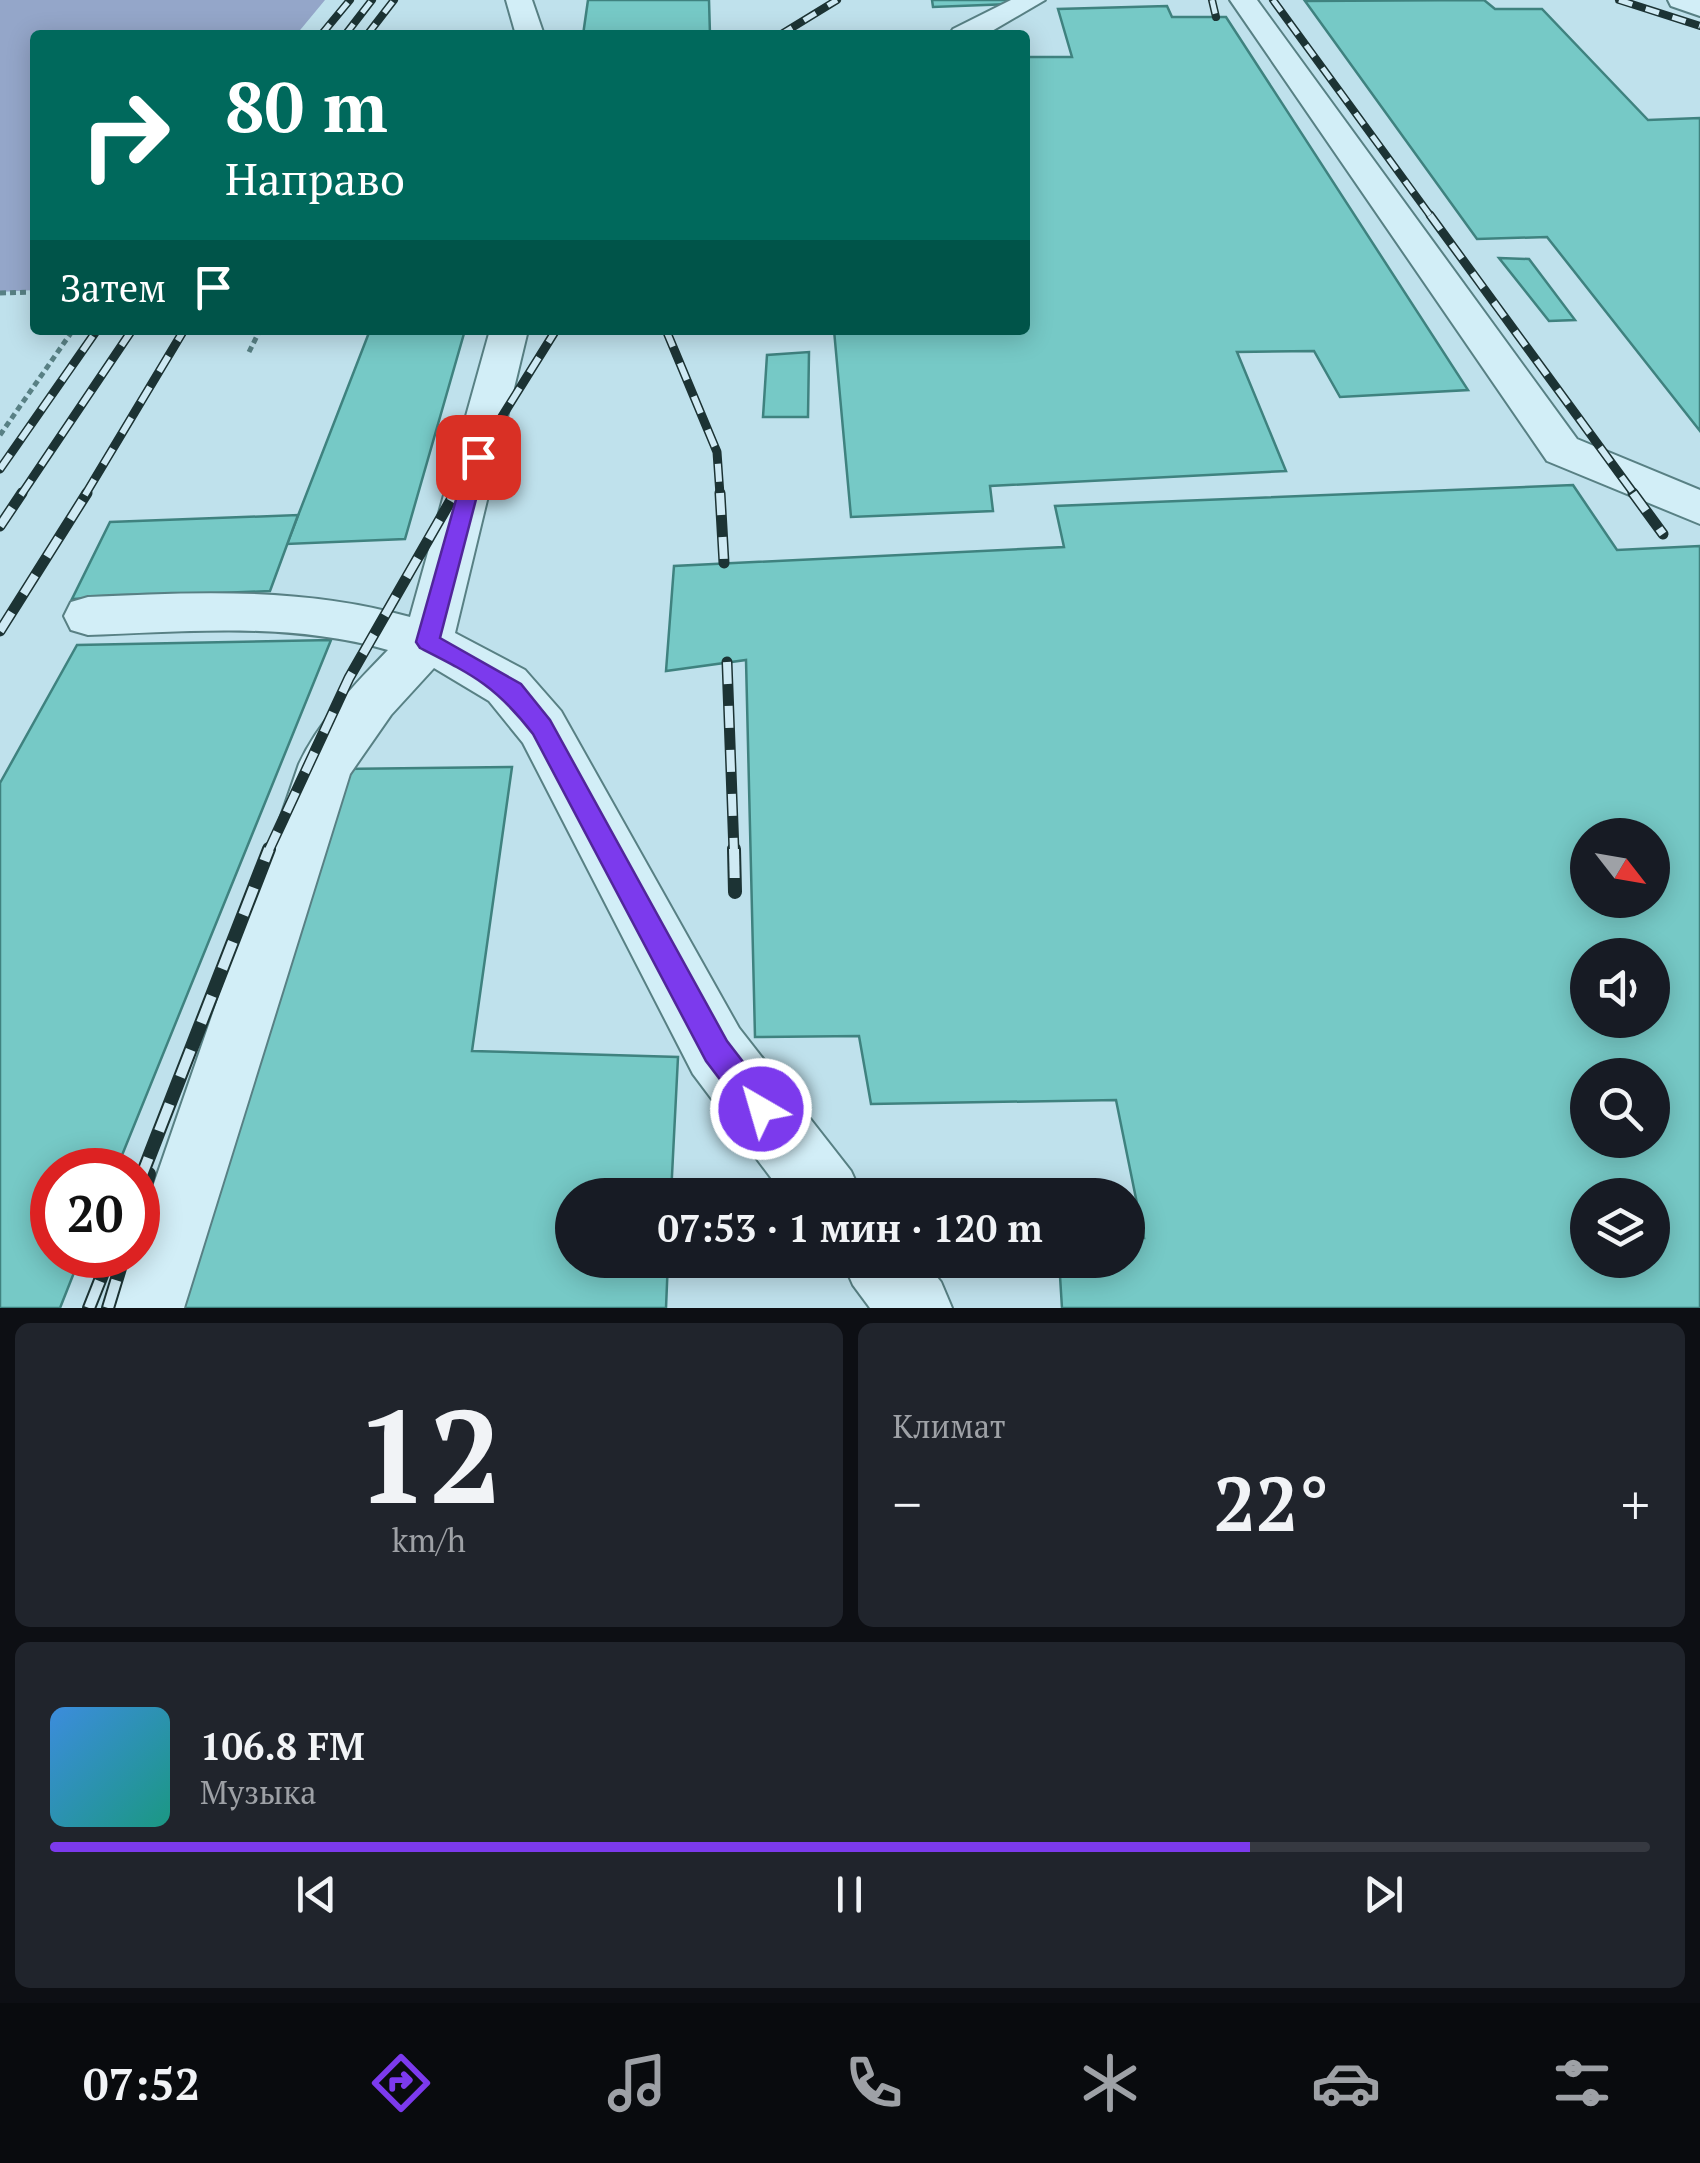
<!DOCTYPE html>
<html lang="ru">
<meta charset="utf-8">
<style>
:root{--surface:#171b24;--page:#20242c;--text:#f1f3f6;--muted:#9ea1a6;--line:#363941;--accent:#7c3aed}
body{margin:0;font-family:"PT Serif",serif;background:var(--page);color:var(--text);height:100vh;display:flex;flex-direction:column;font-size:38px;white-space:nowrap}
*{box-sizing:border-box;margin:0}
p{font-size:32px;color:var(--muted)}
.icon{flex:none;width:55px;height:55px;fill:none;stroke:currentColor;stroke-width:2;stroke-linecap:round;stroke-linejoin:round}
.map{position:relative;height:1308px;overflow:hidden}
.side{display:flex;flex-direction:column;gap:15px;padding:15px;background:#0d0f14;flex:1}
.side>*{flex:none}
.banner{position:absolute;left:30px;top:30px;width:1000px;height:305px;border-radius:10px;box-shadow:0 5px 25px #0003;background:#00695c;color:#fff;overflow:hidden}
.needle{width:65px;rotate:121deg}
.controls{position:absolute;left:1570px;top:818px;display:grid;gap:20px}
.controls a{display:grid;place-items:center;width:100px;height:100px;border-radius:50%;background:var(--surface);box-shadow:0 5px 25px #0003;font-size:50px}
.speed{position:absolute;left:30px;top:1148px;display:flex;gap:20px;font-size:50px;font-weight:700;text-align:center}
.speed>*{display:grid;place-content:center;width:130px;height:130px;border-radius:50%;background:var(--surface);box-shadow:0 5px 25px #0003;line-height:1}
.speed .limit{border:15px solid #d22;background:#fff;color:#111}
.pin{position:absolute;display:grid;place-items:center;width:85px;height:85px;color:#fff;margin:-42px;border-radius:20px;box-shadow:0 5px 15px #0006}
.me{position:absolute;width:110px;margin:-55px;rotate:322deg;stroke-linejoin:round;filter:drop-shadow(0 0 8px #0008)}
.turn{display:flex;align-items:center;gap:35px;height:210px;padding:0 30px;font-size:45px}
.turn .icon{width:130px;height:130px;stroke-width:2.5}
.turn b{display:block;font-size:70px;line-height:85px}
.then{display:flex;align-items:center;height:95px;padding:0 30px;background:#0003;gap:20px;font-size:38px}
.big{font-size:75px;font-weight:800;line-height:1.1}
.side .widget{flex:1;display:flex;flex-direction:column;justify-content:center;gap:15px;min-width:0;padding:0 35px;border-radius:15px;background:var(--page)}
.side .dial{align-items:center;gap:0}
.dial b{font-size:130px;line-height:1}
.song{display:flex;align-items:center;gap:30px}
.cover{width:120px;height:120px;border-radius:15px;background:linear-gradient(135deg,hsl(210 70% 55%),hsl(170 70% 35%))}
.played{height:10px;border-radius:5px;background:linear-gradient(90deg,var(--accent) 75%,var(--line) 75%)}
.keys{display:flex;justify-content:space-around;direction:ltr}
.heat{display:flex;justify-content:space-between;align-items:center;font-size:55px;direction:ltr}
.side .tiles{flex:1;display:grid;gap:15px;grid-template-columns:1fr 1fr}
.widget:last-child{grid-column:span 2}
.trip{position:absolute;left:555px;top:1178px;width:590px;height:100px;border-radius:50px;background:var(--surface);box-shadow:0 5px 25px #0003;font-weight:800;line-height:100px;text-align:center}
.menu{display:flex;height:160px;justify-content:space-around;align-items:center;background:#090b0e;color:var(--muted)}
.menu .icon{width:70px;height:70px}
.menu .selected{color:var(--accent)}
.menu b{font-size:45px;color:var(--text)}
.map>svg:first-child{display:block}
</style>
<div class="map">
<svg width="1700" height="1308" viewBox="0 0 1700 1308">
<rect width="100%" height="100%" fill="#bfe1ec"/>
<polygon fill="#94a6c9" points="0,0 325,0 296,35 35,35 35,290 0,292"/>
<g fill="#76c9c6" stroke="#3f827f" stroke-width="2.5" fill-rule="evenodd">
<polygon points="588,0 709,0 710,35 583,35"/>
<polygon points="932,0 1009,0 1010,4 933,7"/>
<polygon points="1484,0 1495,9 1542,9 1648,120 1700,118 1700,431 1547,237 1477,239 1305,1"/>
<polygon points="1167,6 1172,17 1226,17 1468,390 1340,397 1314,351 1237,352 1286,471 990,486 993,511 851,517 834,330 1025,330 1025,57 1072,57 1058,9"/>
<polygon points="1499,258 1529,259 1575,320 1549,321"/>
<polygon points="370,330 465,330 405,539 287,544"/>
<polygon points="809,352 808,417 763,417 767,355"/>
<path d="M 1573,485 L 1617,550 L 1700,546 L 1700,1308 L 1062,1308 L 1059,1260 L 1128,1260 L 1128,1238 L 1144,1238 L 1116,1100 L 871,1104 L 859,1036 L 755,1037 L 746,660 L 666,671 L 674,566 L 1064,547 L 1055,506 ZM 1588,835 L 1652,835 L 1652,900 L 1588,900 ZM 1588,955 L 1652,955 L 1652,1020 L 1588,1020 ZM 1588,1075 L 1652,1075 L 1652,1140 L 1588,1140 ZM 1588,1195 L 1652,1195 L 1652,1260 L 1588,1260 Z"/>
<polygon points="298,515 270,591 72,599 110,522"/>
<polygon points="331,640 116,1170 52,1170 52,1255 81,1255 60,1308 0,1308 0,783 77,645"/>
<polygon points="512,767 472,1051 678,1057 671,1195 572,1195 572,1260 668,1260 666,1308 179,1308 339,769"/>
</g>
<g fill="none" stroke-linecap="round" stroke-linejoin="round">
<defs>
<g id="minor">
<polygon points="506,0 532,0 544,35 516,35"/>
<polygon points="1011,0 1045,0 985,35 949,35 953,29"/>
<polygon points="1230,0 1257,0 1577,439 1700,490 1700,524 1547,461"/>
<polygon points="1668,0 1700,0 1700,16 1671,6"/>
<path d="M 490,330 L 528,330 L 455,633 L 525,670 L 561,711 L 739,1028 L 851,1171 L 862,1195 L 784,1195 L 693,1074 L 523,743 L 489,701 L 434,668 L 391,715 L 350,774 L 184,1308 L 110,1308 L 129,1255 L 138,1255 L 138,1230 L 299,764 C 319,721 355,684 388,650 C 291,622 188,631 88,635 L 71,630 L 64,616 L 71,602 L 88,597 C 198,592 303,587 410,617 Z"/>
<polygon points="842,1260 923,1260 941,1282 952,1308 870,1308 853,1285"/>
</g>
</defs>
<use href="#minor" stroke="#588084" stroke-width="4"/>
<g stroke="#588084" stroke-width="5" stroke-dasharray="6 4" stroke-linecap="butt">
<polyline points="0,293 35,292"/>
<polyline points="249,352 260,330"/>
<polyline points="0,435 73,330"/>
</g>
<use href="#minor" fill="#d2eef7" fill-rule="evenodd"/>
<defs>
<g id="rail-far3">
<polyline points="1212,0 1216,17"/>
<polyline points="1273,0 1432,218"/>
<polyline points="1619,0 1700,26"/>
<polyline points="321,35 350,0"/>
<polyline points="345,35 372,0"/>
<polyline points="367,35 394,0"/>
<polyline points="780,35 837,0"/>
</g>
<g id="rail-far2">
<polyline points="1430,215 1635,495"/>
<polyline points="666,330 717,452 720,495"/>
<polyline points="0,469 97,330"/>
<polyline points="21,495 132,330"/>
<polyline points="85,495 184,330"/>
<polyline points="453,495 556,330"/>
</g>
<g id="rail-far1">
<polyline points="720,493 724,563"/>
<polyline points="1633,493 1663,534"/>
<polyline points="0,526 22,493"/>
<polyline points="0,631 87,493"/>
<polyline points="727,662 734,852"/>
<polyline points="268,852 349,678 455,493"/>
</g>
<g id="rail">
<polyline points="734,849 735,892"/>
<polyline points="138,1185 269,849"/>
<polyline points="138,1212 149,1174"/>
<polyline points="89,1308 110,1255"/>
<polyline points="108,1308 124,1255"/>
</g>
</defs>
<use href="#rail-far3" stroke="#1c3334" stroke-width="8"/>
<use href="#rail-far2" stroke="#1c3334" stroke-width="9"/>
<use href="#rail-far1" stroke="#1c3334" stroke-width="11"/>
<use href="#rail" stroke="#1c3334" stroke-width="14"/>
<use href="#rail-far3" stroke="#cfeaf4" stroke-width="5" stroke-dasharray="14" stroke-linecap="butt"/>
<use href="#rail-far2" stroke="#cfeaf4" stroke-width="6" stroke-dasharray="18" stroke-linecap="butt"/>
<use href="#rail-far1" stroke="#cfeaf4" stroke-width="8" stroke-dasharray="22" stroke-linecap="butt"/>
<use href="#rail" stroke="#cfeaf4" stroke-width="10" stroke-dasharray="29" stroke-linecap="butt"/>
</g>
<path fill="#7c3aed" stroke="#51269a" stroke-width="2.5" d="M 478,450 L 487,457 L 440,638 L 521,684 L 550,720 L 727,1041 L 771,1098 L 776,1109 L 771,1119 L 761,1124 L 750,1119 L 706,1061 L 533,734 C 496,686 473,675 420,648 L 416,642 L 468,457 Z"/>
</svg>
<div class="controls">
<a><svg class="needle" viewBox="-14 -14 28 28"><path d="M0-13l5 13h-10z" fill="#e53935"/><path d="M0 13l5-13h-10z" fill="#9ea1a6"/></svg></a>
<a><svg class="icon" aria-label="sound" viewBox="0 0 24 24"><path d="M4 9h4l5-4v14l-5-4H4zM17 9q2 3 0 6"/></svg></a>
<a><svg class="icon" aria-label="search" viewBox="0 0 24 24"><circle cx="10" cy="10" r="6"/><path d="M15 15l6 6"/></svg></a>
<a><svg class="icon" aria-label="layers" viewBox="0 0 24 24"><path d="M12 4l9 5-9 5-9-5zM3 14l9 5 9-5"/></svg></a>
</div>
<div class="speed"><div class="limit">20</div></div>
<div class="pin" style="left:478px;top:457px;background:#d93025"><svg class="icon" aria-label="arrive" viewBox="0 0 24 24"><path d="M6 21V4h12l-3 4 3 4H6"/></svg></div>
<svg class="me" style="left:761px;top:1109px" viewBox="-20 -20 40 40"><circle r="17" fill="#7c3aed" stroke="#fff" stroke-width="3"/><path d="M0-11L8 9 0 5-8 9z" fill="#fff"/></svg>
<div class="trip">07:53 · 1 мин · 120 m</div>
<div class="banner">
<div class="turn"><svg class="icon" aria-label="right" viewBox="0 0 24 24"><path d="M7 20v-9h11M14 6l5 5-5 5"/></svg><div><b>80 m</b>Направо</div></div>
<div class="then">Затем<svg class="icon" aria-label="arrive" viewBox="0 0 24 24"><path d="M6 21V4h12l-3 4 3 4H6"/></svg></div>
</div>
</div>
<section class="side">
<div class="tiles">
<div class="widget dial"><b>12</b><p>km/h</p></div>
<div class="widget"><p>Климат</p>
<div class="heat"><a>−</a><b class="big">22°</b><a>+</a></div>
</div>
<div class="widget">
<div class="song"><i class="cover"></i><div><b>106.8 FM</b><p>Музыка</p></div></div>
<div class="played"></div>
<div class="keys"><svg class="icon" aria-label="previous" viewBox="0 0 24 24"><path d="M18 5L8 12l10 7zM5 5v14"/></svg><svg class="icon" aria-label="pause" viewBox="0 0 24 24"><path d="M8 5v14M16 5v14"/></svg><svg class="icon" aria-label="next" viewBox="0 0 24 24"><path d="M6 5l10 7-10 7zM19 5v14"/></svg></div>
</div>
</div>
</section>
<nav class="menu">
<b>07:52</b>
<svg class="icon selected" aria-label="directions" viewBox="0 0 24 24"><path d="M12 3l9 9-9 9-9-9zM9 14v-3h6M13 9l2 2-2 2"/></svg>
<svg class="icon" aria-label="music" viewBox="0 0 24 24"><path d="M9 18V5l10-2v13"/><circle cx="6" cy="18" r="3"/><circle cx="16" cy="16" r="3"/></svg>
<svg class="icon" aria-label="phone" viewBox="0 0 24 24"><path d="M5 4h4l2 5-3 2q2 4 5 5l2-3 5 2v4C11 20 4 13 5 4z"/></svg>
<svg class="icon" aria-label="climate" viewBox="0 0 24 24"><path d="M12 3v18M4 7l16 10M4 17L20 7"/></svg>
<svg class="icon" aria-label="car" viewBox="0 0 24 24"><path d="M5 17H2v-5l4-1 3-4h7l3 4 3 1v5h-3M9 17h6M6 11h13"/><circle cx="7" cy="17" r="2"/><circle cx="17" cy="17" r="2"/></svg>
<svg class="icon" aria-label="filters" viewBox="0 0 24 24"><path d="M4 7h16M4 17h16"/><circle cx="9" cy="7" r="2"/><circle cx="15" cy="17" r="2"/></svg>
</nav>
